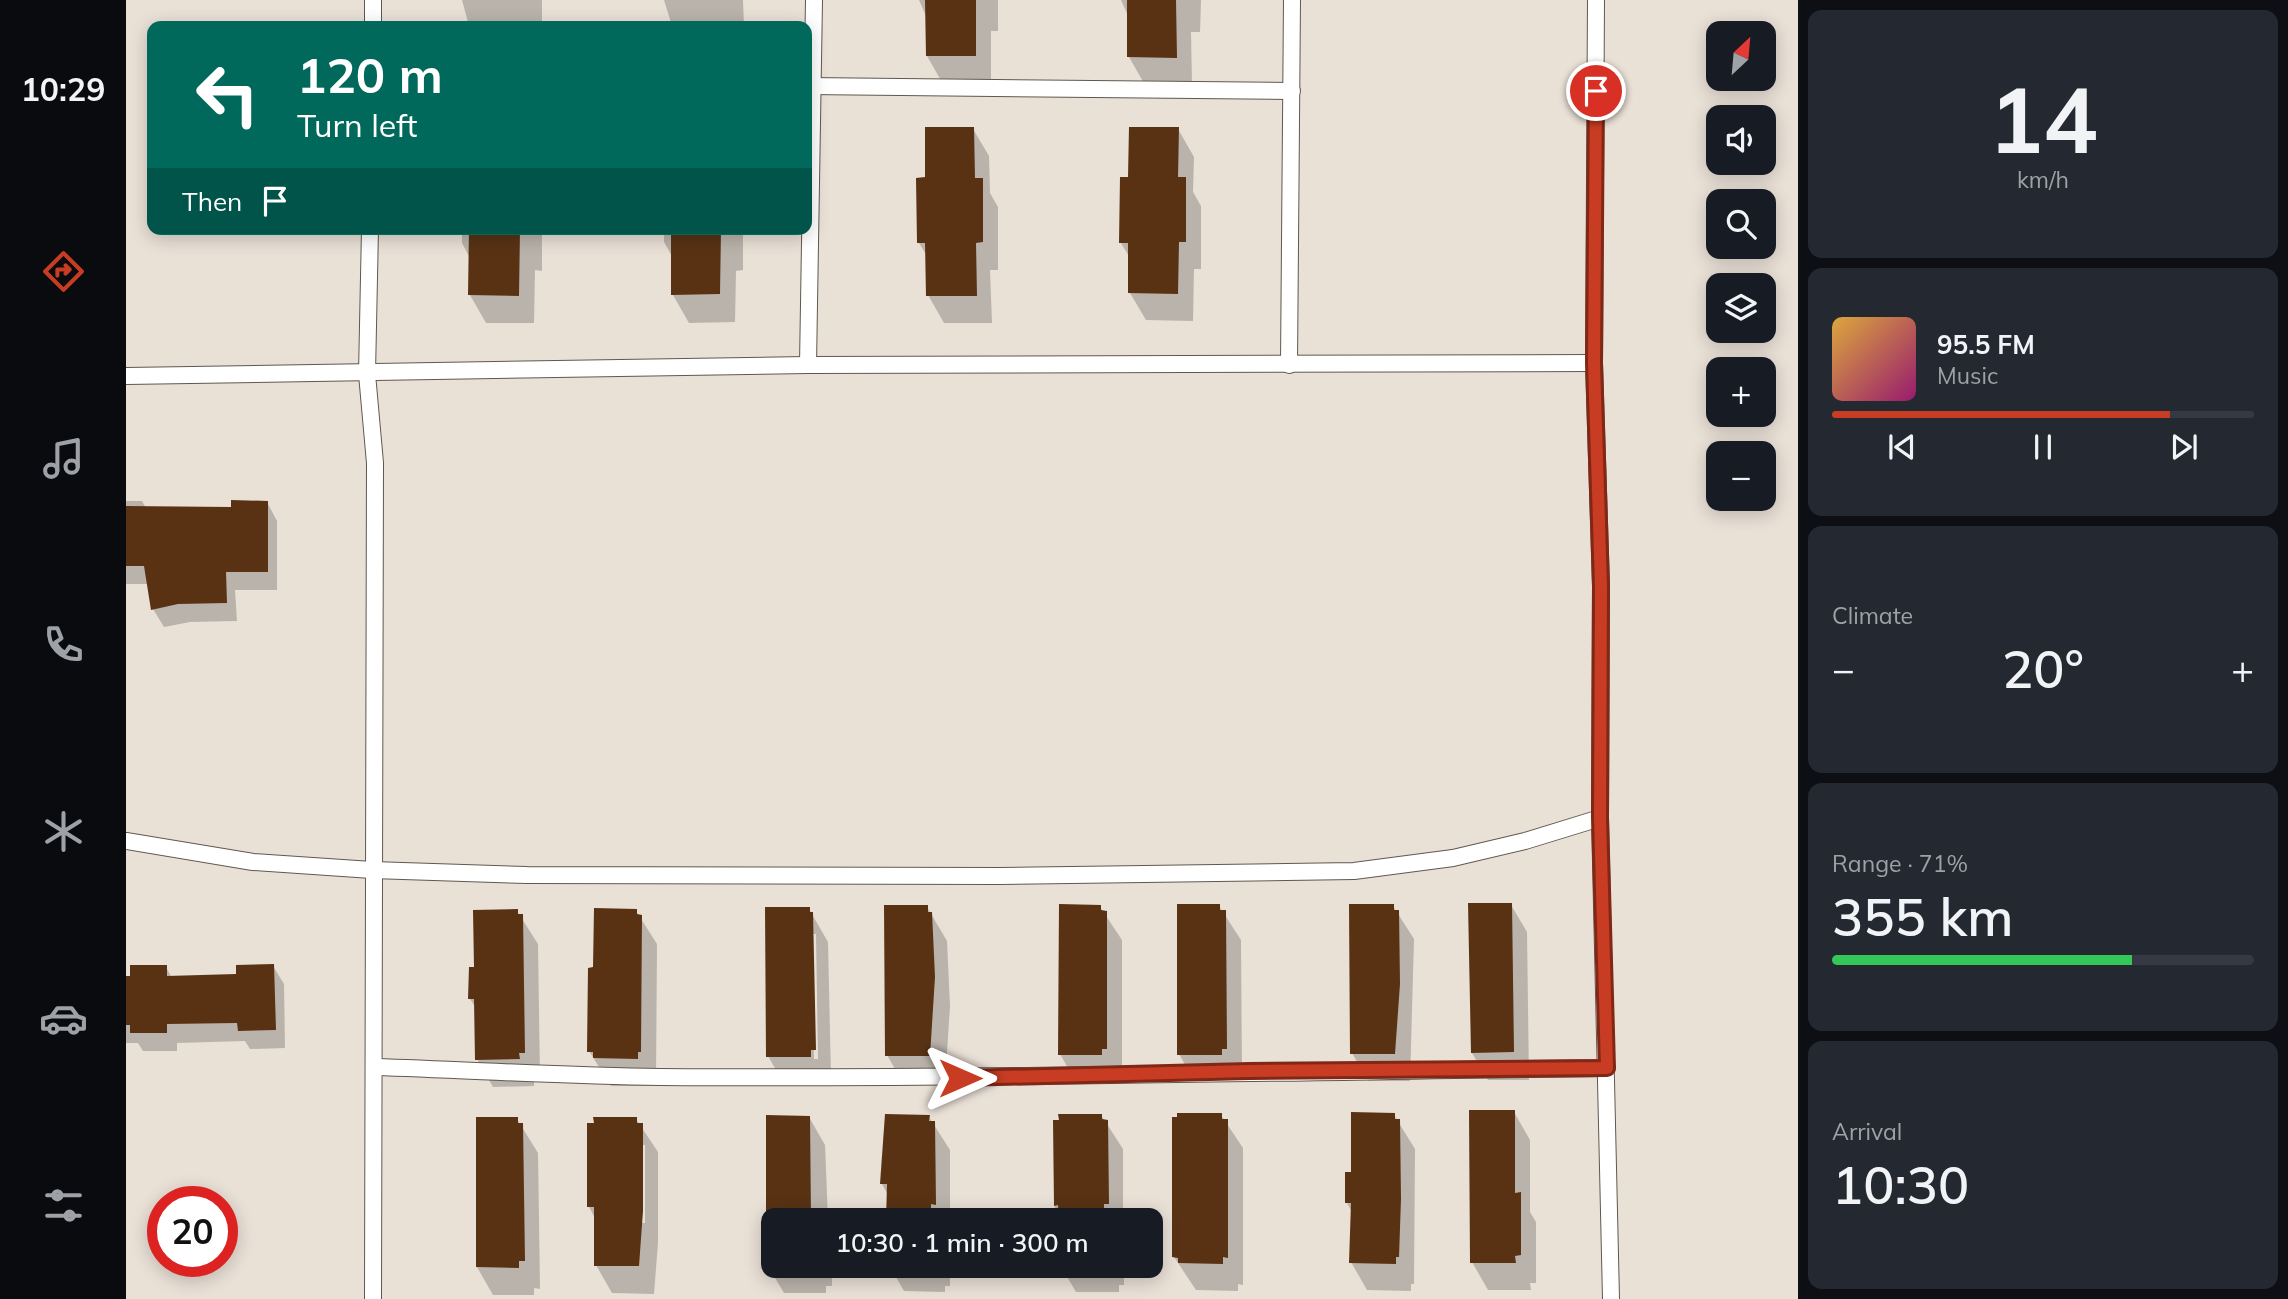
<!DOCTYPE html>
<meta charset="utf-8">
<style>
:root{--surface:#171b24;--page:#242831;--text:#f1f3f6;--muted:#9ea1a6;--line:#363941;--accent:#c73c22}
body{margin:0;font-family:Mulish,sans-serif;background:var(--page);color:var(--text);height:100vh;display:flex;flex-direction:column;font-size:26px;white-space:nowrap}
*{box-sizing:border-box;margin:0}
p{font-size:23px;color:var(--muted)}
.icon{flex:none;width:38px;height:38px;fill:none;stroke:currentColor;stroke-width:2;stroke-linecap:round;stroke-linejoin:round}
.map{position:relative;flex:1;overflow:hidden}
.drawer{display:flex;flex-direction:column;gap:10px;padding:10px;background:#0d0f14;width:490px}
.drawer>*{flex:none}
.banner{position:absolute;left:21px;top:21px;width:665px;height:214px;border-radius:14px;box-shadow:0 4px 18px #0003;background:#00695c;color:#fff;overflow:hidden}
.needle{width:46px;rotate:26deg}
.buttons{position:absolute;left:1580px;top:21px;display:grid;gap:14px}
.buttons a{display:grid;place-items:center;width:70px;height:70px;border-radius:14px;background:var(--surface);box-shadow:0 4px 18px #0003;font-size:35px}
.speed{position:absolute;left:21px;top:1186px;display:flex;gap:14px;font-size:35px;font-weight:700;text-align:center}
.speed>*{display:grid;place-content:center;width:91px;height:91px;border-radius:50%;background:var(--surface);box-shadow:0 4px 18px #0003;line-height:1}
.speed .limit{border:10px solid #d22;background:#fff;color:#111}
.pin{position:absolute;display:grid;place-items:center;width:60px;height:60px;color:#fff;margin:-30px;border:4px solid #fff;border-radius:50%;box-shadow:0 2px 7px #0007}
.me{position:absolute;width:77px;margin:-38px;rotate:90deg;stroke-linejoin:round;filter:drop-shadow(0 0 5px #0008)}
.turn{display:flex;align-items:center;gap:24px;height:147px;padding:0 35px;font-size:32px}
.turn .icon{width:91px;height:91px;stroke-width:2.5}
.turn b{display:block;font-size:49px;line-height:60px}
.then{display:flex;align-items:center;height:66px;padding:0 35px;background:#0003;gap:14px;font-size:26px}
.big{font-size:52px;font-weight:600;line-height:1.1}
.drawer .tile{flex:1;display:flex;flex-direction:column;justify-content:center;gap:10px;min-width:0;padding:0 24px;border-radius:14px;background:var(--page)}
.drawer .dial{align-items:center;gap:0}
.dial b{font-size:91px;line-height:1}
.song{display:flex;align-items:center;gap:21px}
.cover{width:84px;height:84px;border-radius:10px;background:linear-gradient(135deg,hsl(40 70% 55%),hsl(320 70% 35%))}
.played{height:7px;border-radius:4px;background:linear-gradient(90deg,var(--accent) 80%,var(--line) 80%)}
.keys{display:flex;justify-content:space-around;direction:ltr}
.heat{display:flex;justify-content:space-between;align-items:center;font-size:38px;direction:ltr}
.charge{height:10px;border-radius:5px;background:linear-gradient(90deg,#34c759 71%,var(--line) 0)}
.trip{position:absolute;left:635px;top:1208px;width:402px;height:70px;border-radius:14px;background:var(--surface);box-shadow:0 4px 18px #0003;font-weight:600;line-height:70px;text-align:center}
main{display:flex;flex:1;min-height:0}
.tab-bar{display:flex;flex-direction:column;width:126px;justify-content:space-around;align-items:center;background:#090b0e;color:var(--muted)}
.tab-bar .icon{width:49px;height:49px}
.tab-bar .selected{color:var(--accent)}
.tab-bar b{font-size:32px;color:var(--text)}
.map>svg:first-child{display:block}
</style>
<main>
<nav class="tab-bar">
<b>10:29</b>
<svg class="icon selected" aria-label="directions" viewBox="0 0 24 24"><path d="M12 3l9 9-9 9-9-9zM9 14v-3h6M13 9l2 2-2 2"/></svg>
<svg class="icon" aria-label="music" viewBox="0 0 24 24"><path d="M9 18V5l10-2v13"/><circle cx="6" cy="18" r="3"/><circle cx="16" cy="16" r="3"/></svg>
<svg class="icon" aria-label="phone" viewBox="0 0 24 24"><path d="M5 4h4l2 5-3 2q2 4 5 5l2-3 5 2v4C11 20 4 13 5 4z"/></svg>
<svg class="icon" aria-label="climate" viewBox="0 0 24 24"><path d="M12 3v18M4 7l16 10M4 17L20 7"/></svg>
<svg class="icon" aria-label="car" viewBox="0 0 24 24"><path d="M5 17H2v-5l4-1 3-4h7l3 4 3 1v5h-3M9 17h6M6 11h13"/><circle cx="7" cy="17" r="2"/><circle cx="17" cy="17" r="2"/></svg>
<svg class="icon" aria-label="filters" viewBox="0 0 24 24"><path d="M4 7h16M4 17h16"/><circle cx="9" cy="7" r="2"/><circle cx="15" cy="17" r="2"/></svg>
</nav>
<div class="map">
<svg width="1672" height="1299" viewBox="0 0 1672 1299">
<rect width="100%" height="100%" fill="#e9e0d6"/>
<g fill="#0003" fill-rule="evenodd">
<polygon points="336,0 416,0 416,26 343,26"/>
<polygon points="538,0 617,0 618,26 546,26"/>
<polygon points="793,0 872,0 872,31 865,31 865,84 817,84 801,56 801,18"/>
<polygon points="995,0 1075,0 1074,32 1065,32 1066,85 1019,85 1003,57 1003,18"/>
<polygon points="847,129 863,156 864,193 872,207 872,270 864,270 866,323 818,323 802,295 801,256 793,243 801,179"/>
<polygon points="1052,129 1068,157 1067,192 1075,206 1075,269 1068,269 1067,321 1020,320 1004,293 1004,258 995,243 1004,179"/>
<polygon points="336,229 416,229 416,271 409,270 408,323 360,323 344,295 344,258 336,243"/>
<polygon points="538,229 617,229 617,270 610,271 609,322 563,323 547,295 547,258 538,242"/>
<polygon points="0,501 16,501 20,508 107,509 141,502 151,521 151,590 109,590 111,621 64,622 38,627 27,609 23,584 0,584"/>
<polygon points="1385,905 1401,932 1403,1080 1362,1080 1346,1053"/>
<polygon points="1093,906 1115,940 1116,1077 1111,1077 1111,1082 1069,1082 1053,1054"/>
<polygon points="1267,906 1288,939 1284,1081 1242,1081 1226,1053"/>
<polygon points="801,907 821,941 824,1006 819,1083 777,1083 761,1055"/>
<polygon points="974,907 996,940 996,1076 950,1082 934,1054"/>
<path d="M 683,909 L 702,942 L 705,1077 L 658,1084 L 642,1056 ZM 686,934 L 690,934 L 692,1059 L 688,1059 Z"/>
<polygon points="391,911 412,944 414,1080 408,1081 408,1086 367,1087 351,1059 350,1008 344,999 350,969"/>
<polygon points="510,911 531,944 530,1079 527,1079 527,1086 485,1086 463,1051 469,969"/>
<polygon points="147,966 158,984 159,1048 124,1049 119,1041 51,1043 51,1051 17,1051 12,1043 0,1043 0,978 40,967 46,978 112,976"/>
<polygon points="1388,1112 1404,1140 1404,1212 1410,1222 1410,1283 1404,1283 1405,1290 1362,1290 1346,1262"/>
<polygon points="975,1115 997,1149 997,1220 929,1220 928,1122"/>
<polygon points="1095,1115 1117,1148 1117,1285 1112,1284 1112,1291 1070,1290 1048,1257"/>
<polygon points="1268,1115 1289,1149 1288,1284 1285,1284 1285,1291 1241,1290 1225,1262 1226,1212 1221,1203 1226,1174"/>
<polygon points="641,1117 683,1117 699,1145 702,1220 648,1220 648,1265 706,1265 706,1286 700,1286 700,1293 658,1293 642,1266"/>
<polygon points="803,1117 824,1150 824,1220 762,1220 762,1195 756,1184"/>
<polygon points="391,1119 412,1153 414,1289 408,1288 408,1295 367,1295 351,1267"/>
<path d="M 510,1119 L 532,1152 L 532,1243 L 528,1294 L 486,1293 L 470,1265 L 470,1220 L 463,1207 ZM 515,1145 L 519,1145 L 519,1223 L 516,1223 Z"/>
<polygon points="763,1265 824,1265 824,1286 819,1286 819,1292 778,1291"/>
<polygon points="934,1265 998,1265 998,1285 993,1285 993,1292 950,1292"/>
</g>
<g fill="#593214">
<polygon points="799,0 850,0 850,56 800,56"/>
<polygon points="1001,0 1050,0 1051,58 1001,57"/>
<polygon points="799,127 848,127 849,178 857,178 857,242 850,243 851,296 800,296 799,243 791,243 790,178 799,177"/>
<polygon points="1003,127 1053,127 1052,177 1060,177 1060,242 1053,242 1052,294 1002,293 1002,243 993,243 994,177 1002,177"/>
<polygon points="343,229 394,229 393,296 342,295"/>
<polygon points="545,229 595,229 594,294 545,295"/>
<polygon points="105,500 142,501 142,572 100,572 101,603 52,604 25,610 18,566 0,566 0,506 105,507"/>
<polygon points="1342,903 1386,903 1388,1052 1345,1053"/>
<polygon points="933,904 975,905 975,910 981,911 981,1049 976,1049 976,1055 932,1055"/>
<polygon points="1051,904 1094,904 1094,910 1100,910 1101,1049 1096,1049 1096,1055 1051,1055"/>
<polygon points="1223,904 1268,904 1268,910 1273,910 1274,984 1269,1054 1224,1054"/>
<polygon points="758,905 802,905 802,912 806,912 809,977 804,1056 759,1056"/>
<polygon points="639,907 684,907 684,912 687,912 690,1050 685,1050 685,1057 640,1057"/>
<polygon points="468,908 511,909 511,914 516,915 515,1052 512,1052 512,1059 467,1058 467,1052 461,1052 462,968 467,967"/>
<polygon points="392,909 392,914 397,914 399,1053 393,1053 394,1059 349,1060 348,999 342,999 343,967 348,967 347,910"/>
<polygon points="148,964 150,1030 112,1031 111,1023 41,1024 41,1033 4,1033 4,1025 0,1025 0,976 4,976 4,965 41,965 41,976 110,974 110,965"/>
<polygon points="1343,1110 1389,1110 1389,1193 1395,1192 1395,1255 1389,1256 1390,1263 1344,1263"/>
<polygon points="1225,1112 1269,1113 1269,1119 1274,1119 1275,1199 1273,1257 1270,1257 1270,1264 1223,1263 1225,1203 1219,1203 1219,1172 1225,1172"/>
<polygon points="1051,1113 1096,1113 1096,1119 1102,1119 1102,1258 1097,1257 1097,1264 1052,1263 1052,1258 1046,1257 1046,1117 1051,1117"/>
<polygon points="759,1114 804,1115 803,1121 809,1121 810,1205 805,1204 805,1220 760,1220 761,1184 754,1184"/>
<polygon points="932,1114 976,1114 976,1119 982,1120 983,1204 978,1204 978,1220 933,1220 932,1205 928,1206 927,1120 933,1120"/>
<polygon points="640,1115 684,1116 685,1220 648,1220 648,1265 685,1266 640,1266"/>
<polygon points="350,1117 392,1117 392,1123 397,1123 399,1261 393,1261 393,1268 350,1267"/>
<polygon points="467,1117 511,1117 511,1123 517,1123 517,1211 513,1266 468,1266 468,1207 461,1207 461,1123 468,1123"/>
</g>
<g fill="none" stroke-linecap="round" stroke-linejoin="round">
<defs>
<g id="service">
<polyline points="247,0 247,26"/>
<polyline points="1470,0 1468,363 1475,586 1474,818 1485,1299"/>
<polyline points="681,86 1166,91"/>
<polyline points="244,229 241,374 249,463 247,1299"/>
<polyline points="682,365 688,0"/>
<polyline points="1163,365 1166,0"/>
<polyline points="0,376 682,365 1468,363"/>
<polyline points="0,841 127,862 246,870 401,875 874,876 1228,871 1327,858 1399,841 1474,818"/>
<path d="M 249,1067 C 344,1070 439,1076 534,1077 C 849,1079 1165,1072 1481,1068"/>
</g>
</defs>
<use href="#service" stroke="#60584f" stroke-width="18"/>
<use href="#service" stroke="#fff" stroke-width="16"/>
</g>
<g fill="none" stroke-linecap="round" stroke-linejoin="round">
<defs>
<polyline id="route" points="834,1078 1124,1071 1481,1068 1474,818 1475,586 1468,363 1470,91"/>
</defs>
<use href="#route" stroke="#812716" stroke-width="18"/>
<use href="#route" stroke="#c73c22" stroke-width="12"/>
</g>
</svg>
<div class="buttons">
<a><svg class="needle" viewBox="-14 -14 28 28"><path d="M0-13l5 13h-10z" fill="#e53935"/><path d="M0 13l5-13h-10z" fill="#9ea1a6"/></svg></a>
<a><svg class="icon" aria-label="sound" viewBox="0 0 24 24"><path d="M4 9h4l5-4v14l-5-4H4zM17 9q2 3 0 6"/></svg></a>
<a><svg class="icon" aria-label="search" viewBox="0 0 24 24"><circle cx="10" cy="10" r="6"/><path d="M15 15l6 6"/></svg></a>
<a><svg class="icon" aria-label="layers" viewBox="0 0 24 24"><path d="M12 4l9 5-9 5-9-5zM3 14l9 5 9-5"/></svg></a>
<a>+</a>
<a>−</a>
</div>
<div class="speed"><div class="limit">20</div></div>
<div class="pin" style="left:1470px;top:91px;background:#d93025"><svg class="icon" aria-label="arrive" viewBox="0 0 24 24"><path d="M6 21V4h12l-3 4 3 4H6"/></svg></div>
<svg class="me" style="left:834px;top:1078px" viewBox="-20 -20 40 40"><path d="M0-17L14 15 0 8-14 15z" fill="#c73c22" stroke="#fff" stroke-width="4"/></svg>
<div class="trip">10:30 · 1 min · 300 m</div>
<div class="banner">
<div class="turn"><svg class="icon" aria-label="left" viewBox="0 0 24 24"><path d="M17 20v-9H6M10 6l-5 5 5 5"/></svg><div><b>120 m</b>Turn left</div></div>
<div class="then">Then<svg class="icon" aria-label="arrive" viewBox="0 0 24 24"><path d="M6 21V4h12l-3 4 3 4H6"/></svg></div>
</div>
</div>
<section class="drawer">
<div class="tile dial"><b>14</b><p>km/h</p></div>
<div class="tile">
<div class="song"><i class="cover"></i><div><b>95.5 FM</b><p>Music</p></div></div>
<div class="played"></div>
<div class="keys"><svg class="icon" aria-label="previous" viewBox="0 0 24 24"><path d="M18 5L8 12l10 7zM5 5v14"/></svg><svg class="icon" aria-label="pause" viewBox="0 0 24 24"><path d="M8 5v14M16 5v14"/></svg><svg class="icon" aria-label="next" viewBox="0 0 24 24"><path d="M6 5l10 7-10 7zM19 5v14"/></svg></div>
</div>
<div class="tile"><p>Climate</p>
<div class="heat"><a>−</a><b class="big">20°</b><a>+</a></div>
</div>
<div class="tile"><p>Range · 71%</p><b class="big">355 km</b><div class="charge"></div></div>
<div class="tile"><p>Arrival</p><b class="big">10:30</b></div>
</section>
</main>
